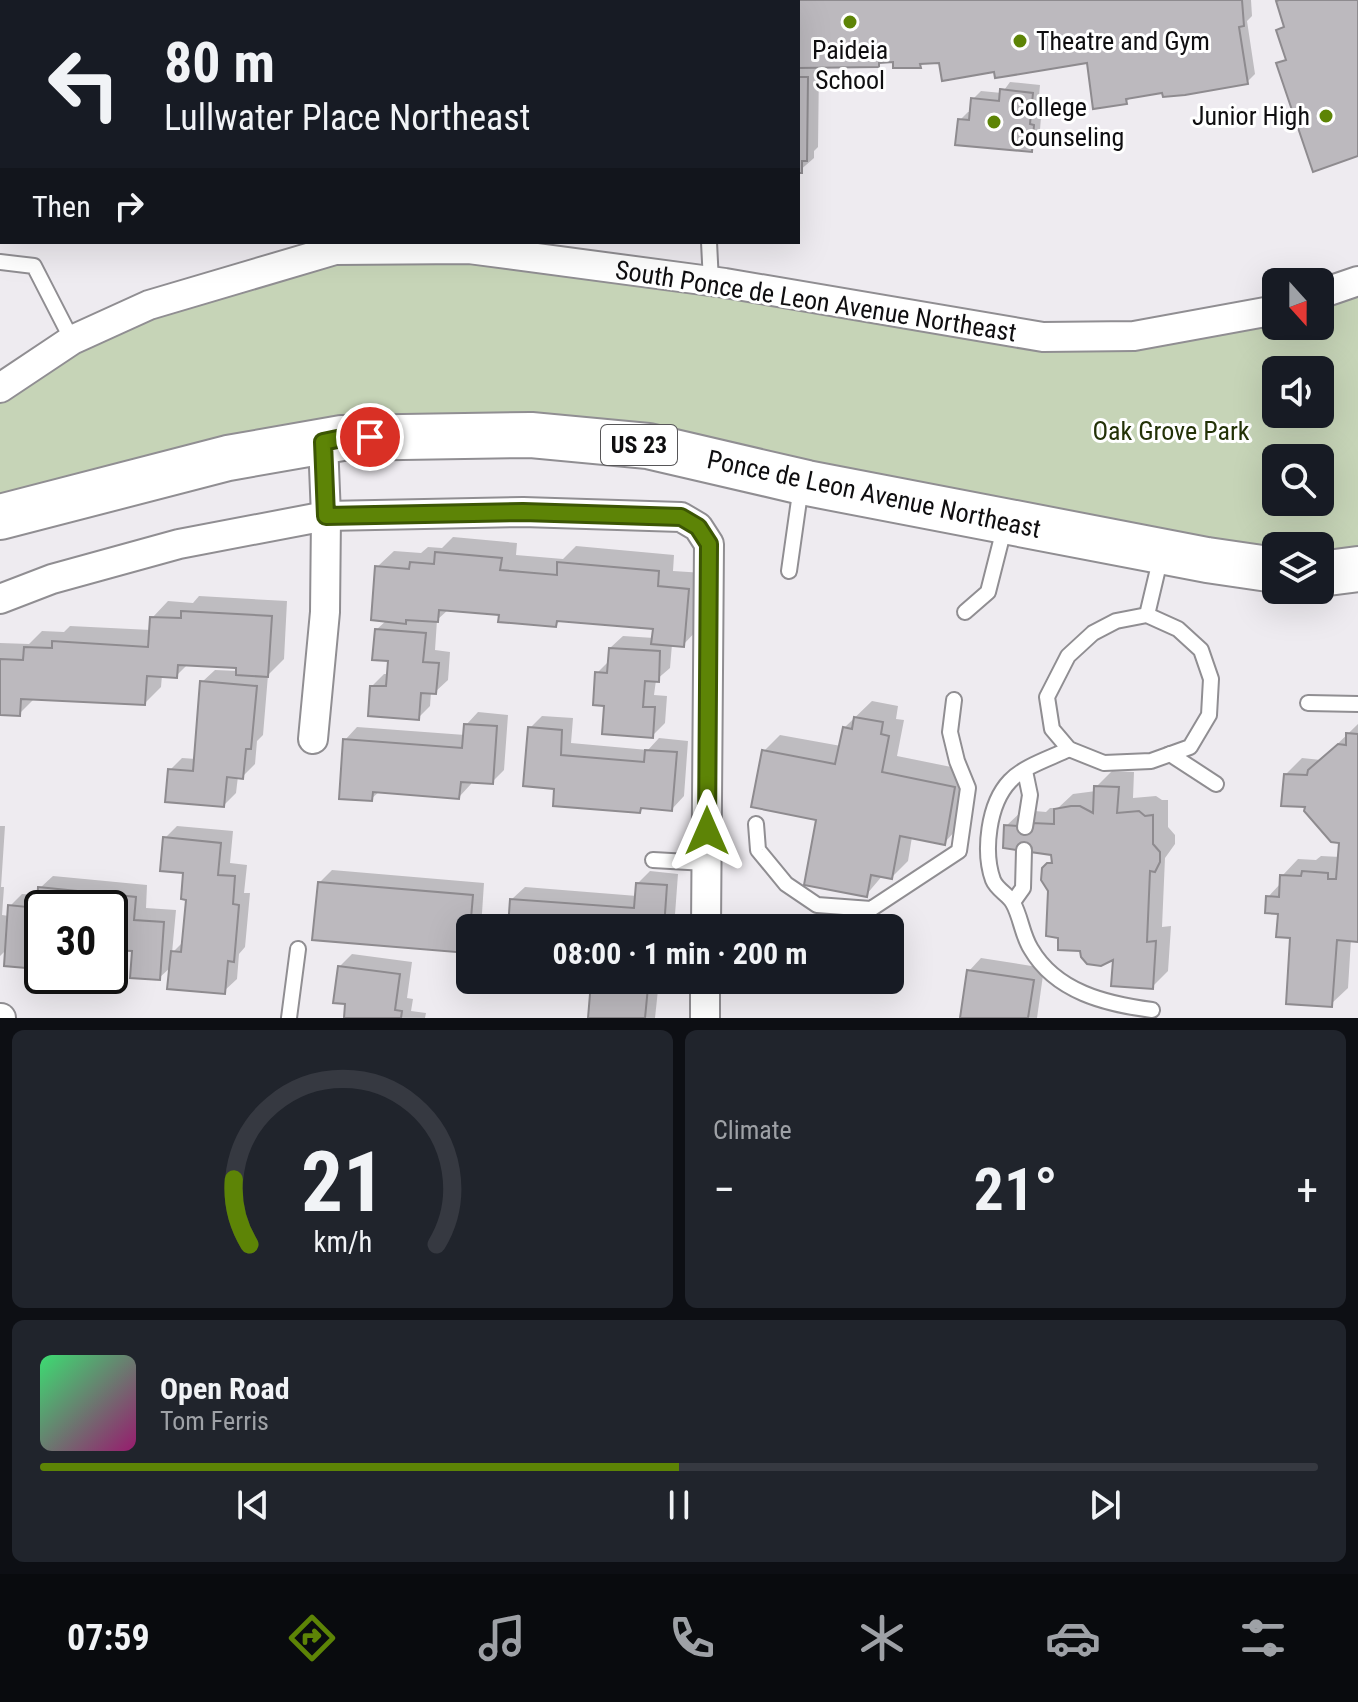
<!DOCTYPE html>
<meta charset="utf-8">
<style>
:root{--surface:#171b24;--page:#20242c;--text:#f1f3f6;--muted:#9ea1a6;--line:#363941;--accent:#5d8406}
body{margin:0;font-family:"Roboto Condensed",sans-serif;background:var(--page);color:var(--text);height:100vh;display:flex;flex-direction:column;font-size:30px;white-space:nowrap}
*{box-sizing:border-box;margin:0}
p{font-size:26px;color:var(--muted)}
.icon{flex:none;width:44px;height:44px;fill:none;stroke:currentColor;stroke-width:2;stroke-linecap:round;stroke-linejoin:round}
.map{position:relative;height:1018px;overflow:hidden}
.drawer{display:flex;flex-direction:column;gap:12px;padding:12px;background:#0d0f14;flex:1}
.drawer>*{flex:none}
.top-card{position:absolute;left:0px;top:0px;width:800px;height:244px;box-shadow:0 8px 32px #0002;background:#171b24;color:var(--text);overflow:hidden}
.needle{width:52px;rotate:159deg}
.fabs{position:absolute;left:1262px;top:268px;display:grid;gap:16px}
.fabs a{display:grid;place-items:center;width:72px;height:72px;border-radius:12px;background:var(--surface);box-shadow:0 8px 32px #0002;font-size:40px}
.speed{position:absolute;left:24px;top:890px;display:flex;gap:16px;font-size:40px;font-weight:700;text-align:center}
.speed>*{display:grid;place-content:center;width:104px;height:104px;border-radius:50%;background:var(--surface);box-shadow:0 8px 32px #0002;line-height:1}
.speed .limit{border:4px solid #111;border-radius:12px;background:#fff;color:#111}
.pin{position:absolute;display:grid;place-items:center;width:68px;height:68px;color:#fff;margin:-34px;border:4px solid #fff;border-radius:50%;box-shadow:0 2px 8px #0007}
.me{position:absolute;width:88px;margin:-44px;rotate:0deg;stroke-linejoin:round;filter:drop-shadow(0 0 6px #0008)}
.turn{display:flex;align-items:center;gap:28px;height:168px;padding:0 32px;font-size:36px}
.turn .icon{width:104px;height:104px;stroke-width:2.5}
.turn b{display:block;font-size:56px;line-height:68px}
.then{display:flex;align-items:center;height:76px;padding:0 32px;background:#0003;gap:16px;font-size:30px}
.big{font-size:60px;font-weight:700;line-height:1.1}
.drawer .tile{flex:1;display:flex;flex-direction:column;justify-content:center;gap:12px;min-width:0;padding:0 28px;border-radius:12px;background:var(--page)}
.drawer .dial{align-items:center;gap:0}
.dial svg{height:208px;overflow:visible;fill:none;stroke:var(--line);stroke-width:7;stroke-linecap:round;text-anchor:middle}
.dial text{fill:var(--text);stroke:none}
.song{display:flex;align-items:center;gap:24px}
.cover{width:96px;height:96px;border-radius:12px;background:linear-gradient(135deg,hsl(140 70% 55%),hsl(320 70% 35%))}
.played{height:8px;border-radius:4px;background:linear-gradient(90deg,var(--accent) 50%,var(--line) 50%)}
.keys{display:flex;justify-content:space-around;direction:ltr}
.heat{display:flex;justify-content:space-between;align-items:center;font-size:44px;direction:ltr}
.drawer .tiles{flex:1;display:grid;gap:12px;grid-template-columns:1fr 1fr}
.tile:last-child{grid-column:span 2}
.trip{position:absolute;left:456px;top:914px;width:448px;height:80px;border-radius:12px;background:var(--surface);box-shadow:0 8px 32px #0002;font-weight:700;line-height:80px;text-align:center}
.tabs{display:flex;height:128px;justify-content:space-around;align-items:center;background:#090b0e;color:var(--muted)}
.tabs .icon{width:56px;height:56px}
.tabs .on{color:var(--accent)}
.tabs b{font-size:36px;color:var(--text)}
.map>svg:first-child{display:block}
</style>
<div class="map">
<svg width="1358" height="1018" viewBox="0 0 1358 1018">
<rect width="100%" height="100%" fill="#eeebf0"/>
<path fill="#c6d4b7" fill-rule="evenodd" d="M 384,249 L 1043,337 L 1276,313 L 1276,326 L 1320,326 L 1320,301 L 1358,288 L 1358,554 L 1320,558 L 1320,546 L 1276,546 L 1276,557 L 495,422 L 0,506 L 0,388 L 106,319 ZM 1276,370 L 1320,370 L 1320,414 L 1276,414 ZM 1276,458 L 1320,458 L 1320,502 L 1276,502 Z"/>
<g fill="#0003">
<polygon points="190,0 282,0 283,2 188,2"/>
<polygon points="741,0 1251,0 1252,16 1247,21 1255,74 1247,82 1164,91 1132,96 1126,102 1088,61 996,70 941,61 924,62 920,66 895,60 819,66 818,147 814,151 814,158 798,172 798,2 735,2"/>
<polygon points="2,32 2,91 0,91 0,33"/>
<polygon points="1010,82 1040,85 1037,117 1041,117 1039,142 1031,150 960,120 968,112 972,112 973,99 981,91 1002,93"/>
<polygon points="0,135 2,140 0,193"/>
<polygon points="453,537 517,543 516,555 563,559 576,546 674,555 673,571 704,573 699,628 683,645 672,644 670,668 656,680 654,695 667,696 665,723 652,736 606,704 597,673 610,660 610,648 623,636 654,638 655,627 561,619 555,625 501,613 449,609 437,620 435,650 450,652 448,680 435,692 431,692 430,706 418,718 372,686 384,674 389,674 391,659 376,630 387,620 377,567 394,551 421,553 428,547 442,548"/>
<polygon points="199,596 287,601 284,659 268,675 263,735 257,741 255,764 243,776 238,776 236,793 224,805 170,770 182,758 196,759 202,682 215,670 238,671 238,666 189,663 176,676 162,675 161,687 145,703 36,697 19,714 0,713 0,643 29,644 42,631 64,632 70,626 151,630 152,618 168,601 193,603"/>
<polygon points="872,701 898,706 896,719 904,720 897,756 971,771 960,826 944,843 912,837 908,861 892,877 883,875 866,895 819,818 764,751 780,735 841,746 844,728"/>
<polygon points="478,712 508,715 504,770 492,782 471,780 471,784 459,797 380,791 371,799 345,740 357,727 465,735 466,725"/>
<polygon points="542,716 573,718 571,743 648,750 659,738 688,741 684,796 672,809 644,806 640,811 556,787 530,728"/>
<polygon points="1358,724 1358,940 1351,939 1348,988 1331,1004 1280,912 1268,897 1282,882 1282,876 1298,859 1316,860 1321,856 1340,857 1341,841 1307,805 1286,774 1302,758 1321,760"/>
<polygon points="0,763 0,826 5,826 1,887 4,887 2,915 9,916 10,906 22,894 40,895 40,888 53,876 147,885 146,908 176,910 172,953 184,941 188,898 185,871 165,838 177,826 233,831 230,863 247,865 244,893 250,893 245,947 239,954 237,979 224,991 172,966 159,978 134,950 110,948 110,908 42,908 42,961 36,967 7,949 0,956"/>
<polygon points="1112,771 1134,772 1133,798 1156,796 1162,800 1168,800 1168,827 1175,835 1175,844 1165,858 1162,927 1171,926 1168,971 1152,987 1116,957 1082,950 1060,936 1044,869 1053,859 1053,853 1006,826 1023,810 1046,812 1050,808 1058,808 1073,794 1096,791 1096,787"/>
<polygon points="332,870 484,883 481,928 470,928 470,948 467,951 320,882"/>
<polygon points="650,871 678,874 674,928 510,928 512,899 525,887 637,896 638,883"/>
<polygon points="352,954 412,962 407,998 413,999 411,1011 426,1013 425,1018 346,1018 348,1003 340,966"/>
<polygon points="981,958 1044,968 1037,1018 962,1018 969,971"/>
<polygon points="596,980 659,980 655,1018 590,1018 593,983"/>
</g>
<g fill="#bcb9be" stroke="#8e8b8f" stroke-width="2">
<rect x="362" y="0" width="196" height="2"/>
<polygon points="758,0 1242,0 1244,26 1239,27 1248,84 1185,95 1163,97 1162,93 1126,99 1127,104 1093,109 1087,63 1002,77 995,78 994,72 942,81 939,63 920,64 921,68 893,68 893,62 879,63 879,67 798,68 798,2"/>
<polygon points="1279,0 1358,0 1358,156 1313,172 1276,63 1286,60 1276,30 1284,27 1276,1"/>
<polygon points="798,77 808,77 807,161 802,161 802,173 798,173"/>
<polygon points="1000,89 1033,93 1030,124 1034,125 1032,152 955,145 958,119 969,120 971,98 999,101"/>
<polygon points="435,552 502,558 500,570 557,575 557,562 659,571 658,586 689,589 684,647 651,644 653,629 557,621 556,627 498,622 499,615 439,610 438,622 406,620 406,624 371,620 375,566 409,569 410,562 434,564"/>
<polygon points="181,611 272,616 268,677 236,675 236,668 178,665 177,678 147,676 145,705 21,699 20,716 0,715 0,659 23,660 24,647 52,648 52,641 148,647 150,617 181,618"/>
<polygon points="375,629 426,633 423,662 439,663 436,694 421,693 419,720 368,716 370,686 386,686 388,661 372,660"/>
<polygon points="609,648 660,651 659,682 645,681 643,707 655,707 653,738 602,734 604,706 593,705 595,672 607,673"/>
<polygon points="200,681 257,686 251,749 246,749 243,779 227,777 224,807 165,802 168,769 193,771"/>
<polygon points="854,717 883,722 881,734 889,736 882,772 955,787 945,845 900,836 892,879 871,875 867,897 804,885 816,820 751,807 762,750 835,764 843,727 852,729"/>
<polygon points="464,724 497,726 493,784 461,782 459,799 373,792 372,801 339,799 343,739 462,748"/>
<polygon points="528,727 562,730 561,755 644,762 645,750 677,752 672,811 641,808 640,813 553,806 554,789 523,786"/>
<polygon points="1346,733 1358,734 1358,942 1337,940 1332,1007 1286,1004 1290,938 1276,937 1278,914 1265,913 1266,896 1279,897 1280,875 1301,876 1302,871 1328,873 1328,879 1336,879 1339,843 1331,842 1304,811 1305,807 1281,806 1284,774 1307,775 1308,770 1338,744 1346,745"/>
<polygon points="1094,786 1119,787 1117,813 1139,811 1145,816 1153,815 1153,844 1160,852 1160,862 1155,872 1150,871 1147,942 1156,941 1153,989 1111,986 1113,960 1101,966 1087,964 1081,957 1080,951 1058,950 1058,938 1046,936 1048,891 1041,880 1042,868 1047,863 1052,863 1051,855 1003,848 1004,825 1031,827 1032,823 1054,824 1054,809 1071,806 1080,806 1093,813"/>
<polygon points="163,837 221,843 218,875 235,876 233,904 239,905 234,962 228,961 225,994 167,989 171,951 181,952 186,900 181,899 183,873 160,871"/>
<polygon points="318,882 473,895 468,953 312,940"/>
<polygon points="636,883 667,885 664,928 508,928 510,899 634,908"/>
<polygon points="38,887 136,897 134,920 164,922 160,980 130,978 132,951 110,950 110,908 42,908 42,945 39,945 37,969 4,966 8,905 37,908"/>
<polygon points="338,966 400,974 395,1010 402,1011 401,1018 344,1018 345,1004 333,1003"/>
<polygon points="967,970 1034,980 1028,1018 960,1018"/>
<polygon points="591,982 648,987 645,1018 588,1018"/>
</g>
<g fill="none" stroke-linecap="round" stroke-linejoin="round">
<defs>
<g id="lane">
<polyline points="709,242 711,282"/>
<polyline points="0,262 34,266 72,340"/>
<polyline points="789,571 801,486"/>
<polyline points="965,612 988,592 1005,525"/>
<polygon points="1147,615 1178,629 1201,650 1211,679 1209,715 1190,747 1151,761 1104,763 1069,749 1052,729 1047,697 1068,656 1093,633 1116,621"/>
<polyline points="1147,615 1161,556"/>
<polyline points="1308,703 1358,704"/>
<path d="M 1069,749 C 1051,758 1024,766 1010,781 C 988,804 983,852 993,880 C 997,890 1008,894 1013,903 C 1021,917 1022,935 1031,949 C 1056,992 1106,1004 1152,1010"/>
<polyline points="1170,754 1216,784"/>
<polyline points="1025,771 1030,795 1025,827"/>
<polyline points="756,824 758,850 786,884 817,905 871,909 959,851 968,788 957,761 950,732 954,700"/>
<polyline points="653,860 706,863"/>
<polyline points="1013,902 1023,888 1024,850"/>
<polyline points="289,1018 298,949"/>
</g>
<g id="street">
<polyline points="1320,294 1358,281"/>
<polyline points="0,388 72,340 149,305 335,250 469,249 725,283 1043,337 1134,336 1276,310"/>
<polyline points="0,599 52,579 179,544 326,516 523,512 681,517 698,527 709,544 706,928"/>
<polyline points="313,739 325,612 326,516 323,442"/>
<polyline points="0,1018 1,1018"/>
<polyline points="705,1018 705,980"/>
</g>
<g id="highway">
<polyline points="0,517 228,458 342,438 531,435 648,446 807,483 1207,560 1276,570"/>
<polyline points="1320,574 1358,569"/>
</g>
</defs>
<use href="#lane" stroke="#908e92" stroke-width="18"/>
<use href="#street" stroke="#908e92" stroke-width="32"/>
<use href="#highway" stroke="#908e92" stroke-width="48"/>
<use href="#lane" stroke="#fff" stroke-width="14"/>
<use href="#street" stroke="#fff" stroke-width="28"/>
<use href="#highway" stroke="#fff" stroke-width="44"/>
</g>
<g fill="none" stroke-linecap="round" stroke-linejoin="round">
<defs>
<polyline id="route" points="370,437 342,438 323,442 326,516 523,512 681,517 698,527 709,544 707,831"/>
</defs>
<use href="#route" stroke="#3c5604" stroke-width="20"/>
<use href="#route" stroke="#5d8406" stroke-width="14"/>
</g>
<g fill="#5d8406" stroke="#fff" stroke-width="3">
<circle cx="850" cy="22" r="8"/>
<circle cx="1020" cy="41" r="8"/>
<circle cx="1326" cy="116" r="8"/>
<circle cx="994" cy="122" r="8"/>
</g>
<g text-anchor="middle" stroke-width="6" stroke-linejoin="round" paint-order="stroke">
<rect fill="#fff" stroke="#575658" stroke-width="2" x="601" y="425" width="76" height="40" rx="6"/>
<g font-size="24" font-weight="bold" fill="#0f0e10">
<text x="639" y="453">US 23</text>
</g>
<g font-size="26" fill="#0f0e10" stroke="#fff" text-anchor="start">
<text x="1036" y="50">Theatre and Gym</text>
<text x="850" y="59" text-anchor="middle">Paideia<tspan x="850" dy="30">School</tspan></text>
<text x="1010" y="116">College<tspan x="1010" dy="30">Counseling</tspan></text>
<text x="1310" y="125" text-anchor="end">Junior High</text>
</g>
<g font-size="26" fill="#0f0e10" stroke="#fff">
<text transform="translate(816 301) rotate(9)" y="9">South Ponce de Leon Avenue Northeast</text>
<text transform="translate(874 494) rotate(12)" y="9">Ponce de Leon Avenue Northeast</text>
</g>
<g font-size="26" fill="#233207" stroke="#fff">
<text x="1171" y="440">Oak Grove Park</text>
</g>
</g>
</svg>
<div class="fabs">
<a><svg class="needle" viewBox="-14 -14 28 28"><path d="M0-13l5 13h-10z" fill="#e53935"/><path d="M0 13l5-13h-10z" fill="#9ea1a6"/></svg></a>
<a><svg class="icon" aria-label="sound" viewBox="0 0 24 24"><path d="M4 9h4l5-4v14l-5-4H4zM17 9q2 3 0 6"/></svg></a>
<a><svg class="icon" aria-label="search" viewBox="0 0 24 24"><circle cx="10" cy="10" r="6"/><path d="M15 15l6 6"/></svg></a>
<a><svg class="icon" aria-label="layers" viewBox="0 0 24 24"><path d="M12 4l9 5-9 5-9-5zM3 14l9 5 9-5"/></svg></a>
</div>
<div class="speed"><div class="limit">30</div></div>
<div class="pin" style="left:370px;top:437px;background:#d93025"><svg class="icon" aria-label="arrive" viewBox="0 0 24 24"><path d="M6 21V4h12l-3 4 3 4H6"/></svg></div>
<svg class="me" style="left:707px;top:831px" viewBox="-20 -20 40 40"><path d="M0-17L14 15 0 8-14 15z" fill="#5d8406" stroke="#fff" stroke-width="4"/></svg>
<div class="trip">08:00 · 1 min · 200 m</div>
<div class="top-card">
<div class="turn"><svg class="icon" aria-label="left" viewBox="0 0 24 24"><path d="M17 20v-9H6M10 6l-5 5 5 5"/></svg><div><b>80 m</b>Lullwater Place Northeast</div></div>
<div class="then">Then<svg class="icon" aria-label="right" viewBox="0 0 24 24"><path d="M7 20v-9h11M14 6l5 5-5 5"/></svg></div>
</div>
</div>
<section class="drawer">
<div class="tiles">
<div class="tile dial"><svg viewBox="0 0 100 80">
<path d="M14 69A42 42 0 1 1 86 69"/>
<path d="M14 69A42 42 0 0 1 8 44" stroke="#5d8406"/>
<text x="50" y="56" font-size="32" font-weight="700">21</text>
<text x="50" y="72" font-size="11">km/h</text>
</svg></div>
<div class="tile"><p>Climate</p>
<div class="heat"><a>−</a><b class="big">21°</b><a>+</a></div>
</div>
<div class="tile">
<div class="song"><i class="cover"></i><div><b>Open Road</b><p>Tom Ferris</p></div></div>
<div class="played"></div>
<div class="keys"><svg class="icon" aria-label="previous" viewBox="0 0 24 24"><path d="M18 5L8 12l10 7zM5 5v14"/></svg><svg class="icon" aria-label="pause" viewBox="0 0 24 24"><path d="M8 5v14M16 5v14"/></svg><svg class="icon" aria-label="next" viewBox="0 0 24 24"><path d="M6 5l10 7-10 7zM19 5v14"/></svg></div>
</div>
</div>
</section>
<nav class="tabs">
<b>07:59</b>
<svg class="icon on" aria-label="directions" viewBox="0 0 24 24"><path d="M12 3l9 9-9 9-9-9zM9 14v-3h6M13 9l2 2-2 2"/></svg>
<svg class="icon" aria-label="music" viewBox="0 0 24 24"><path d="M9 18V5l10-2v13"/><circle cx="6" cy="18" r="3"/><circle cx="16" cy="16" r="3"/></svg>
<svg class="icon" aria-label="phone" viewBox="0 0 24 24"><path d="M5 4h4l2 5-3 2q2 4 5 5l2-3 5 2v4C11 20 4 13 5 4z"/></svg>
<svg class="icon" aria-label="climate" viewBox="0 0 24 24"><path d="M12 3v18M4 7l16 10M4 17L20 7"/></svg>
<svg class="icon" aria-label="car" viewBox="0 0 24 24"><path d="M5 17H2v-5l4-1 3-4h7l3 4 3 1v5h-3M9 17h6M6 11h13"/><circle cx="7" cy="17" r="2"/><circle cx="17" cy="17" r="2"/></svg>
<svg class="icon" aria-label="filters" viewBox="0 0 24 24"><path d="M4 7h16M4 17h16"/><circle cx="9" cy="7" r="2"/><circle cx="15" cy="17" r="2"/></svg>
</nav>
